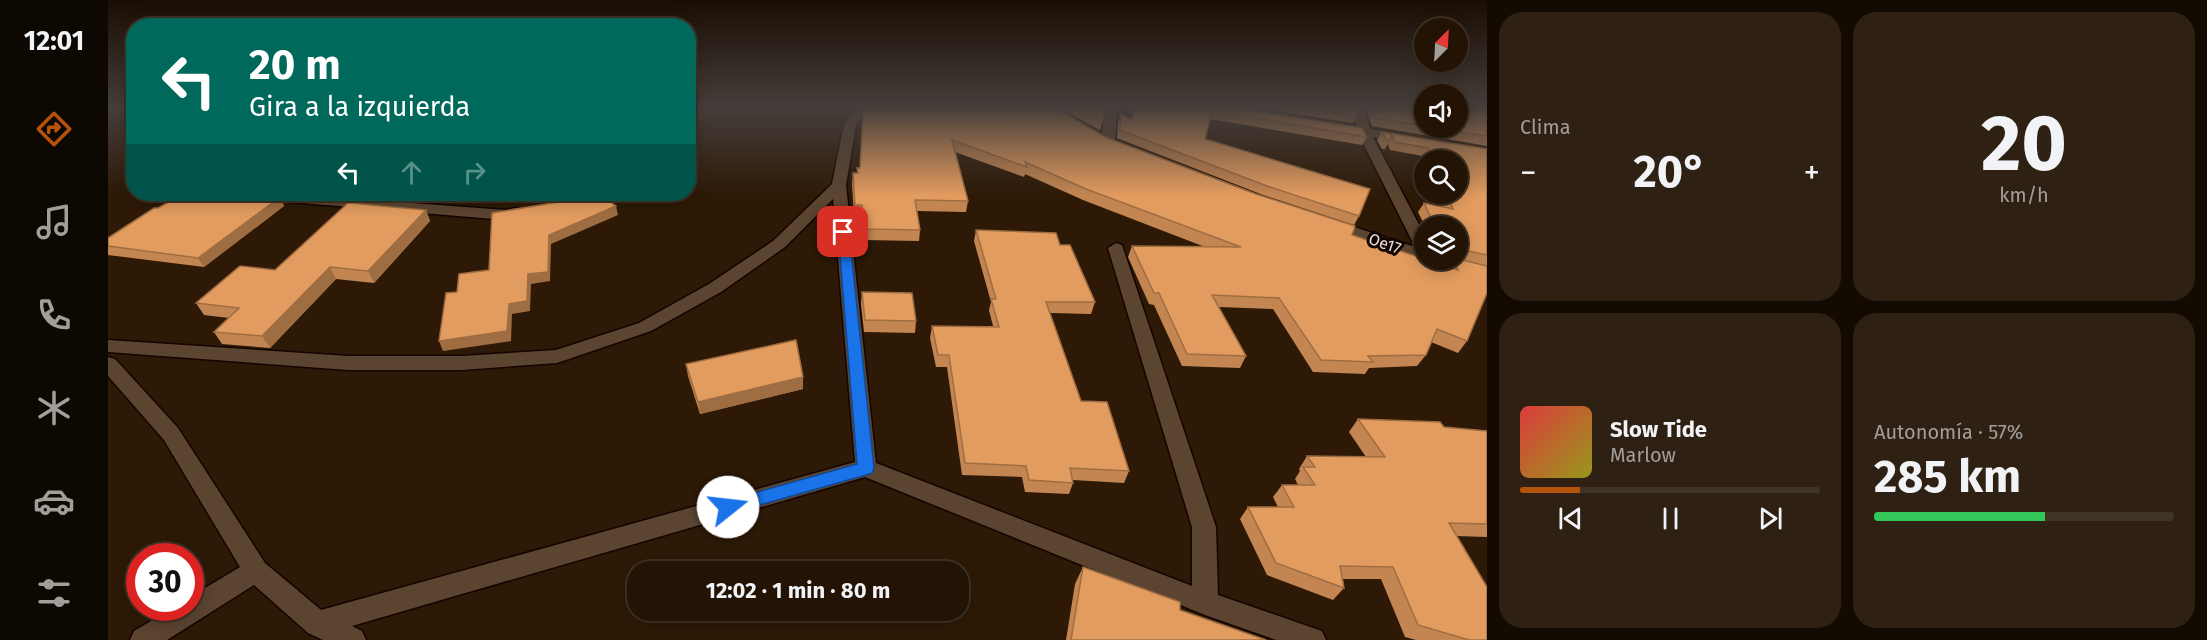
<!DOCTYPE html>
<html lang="es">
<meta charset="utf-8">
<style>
:root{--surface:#221304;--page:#2e2013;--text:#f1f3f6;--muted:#a29e9a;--line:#3f3226;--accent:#b45309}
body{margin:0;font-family:"Fira Sans",sans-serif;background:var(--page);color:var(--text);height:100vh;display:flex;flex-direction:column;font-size:22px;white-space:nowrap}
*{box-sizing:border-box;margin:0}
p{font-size:20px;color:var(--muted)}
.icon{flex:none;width:33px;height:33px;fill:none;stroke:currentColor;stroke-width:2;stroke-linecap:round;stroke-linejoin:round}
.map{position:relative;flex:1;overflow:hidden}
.details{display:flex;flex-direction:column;gap:12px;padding:12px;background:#130a02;width:720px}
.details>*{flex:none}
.banner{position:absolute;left:18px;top:18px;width:570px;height:183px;border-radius:24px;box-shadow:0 3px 15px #0003,0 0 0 2px var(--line);background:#00695c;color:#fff;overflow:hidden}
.needle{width:39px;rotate:24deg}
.fabs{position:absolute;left:1306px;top:18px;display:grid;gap:12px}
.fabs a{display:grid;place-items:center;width:54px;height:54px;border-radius:50%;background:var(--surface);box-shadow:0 3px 15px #0003,0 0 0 2px var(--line);font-size:30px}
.speed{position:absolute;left:18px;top:543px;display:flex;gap:12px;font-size:30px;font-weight:700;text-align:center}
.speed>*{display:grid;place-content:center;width:78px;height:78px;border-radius:50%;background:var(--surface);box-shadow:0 3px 15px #0003,0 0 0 2px var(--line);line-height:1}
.speed .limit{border:9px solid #d22;background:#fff;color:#111}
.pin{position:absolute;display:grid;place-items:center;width:51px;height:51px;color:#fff;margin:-26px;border-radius:12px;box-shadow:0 3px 9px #0006}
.me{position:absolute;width:66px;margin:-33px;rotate:74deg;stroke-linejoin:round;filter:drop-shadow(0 0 4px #0008)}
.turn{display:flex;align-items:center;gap:21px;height:126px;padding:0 24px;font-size:27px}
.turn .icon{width:78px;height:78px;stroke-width:2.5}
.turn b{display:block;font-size:42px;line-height:51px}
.lanes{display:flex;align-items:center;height:57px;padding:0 24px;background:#0003;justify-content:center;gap:30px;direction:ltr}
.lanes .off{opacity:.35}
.big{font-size:45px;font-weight:700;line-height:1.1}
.details .widget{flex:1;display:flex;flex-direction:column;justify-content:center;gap:9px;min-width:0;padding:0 21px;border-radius:24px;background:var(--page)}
.details .dial{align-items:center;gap:0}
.dial b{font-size:78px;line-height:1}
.song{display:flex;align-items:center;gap:18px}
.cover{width:72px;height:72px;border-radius:9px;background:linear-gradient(135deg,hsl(0 70% 55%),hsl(60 70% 35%))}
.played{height:6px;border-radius:3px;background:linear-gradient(90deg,var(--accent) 20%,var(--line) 20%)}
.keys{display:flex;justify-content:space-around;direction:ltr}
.heat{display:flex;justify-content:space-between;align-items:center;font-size:33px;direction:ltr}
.charge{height:9px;border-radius:4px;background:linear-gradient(90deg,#34c759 57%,var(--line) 0)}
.details .tiles{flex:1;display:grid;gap:12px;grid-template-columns:repeat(2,1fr)}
.trip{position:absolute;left:519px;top:561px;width:342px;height:60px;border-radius:24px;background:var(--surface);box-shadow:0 3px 15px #0003,0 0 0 2px var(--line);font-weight:700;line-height:60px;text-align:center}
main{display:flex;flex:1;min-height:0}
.menu{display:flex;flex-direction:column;width:108px;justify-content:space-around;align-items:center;background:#0e0802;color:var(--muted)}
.menu .icon{width:42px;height:42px}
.menu .active{color:var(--accent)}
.menu b{font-size:27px;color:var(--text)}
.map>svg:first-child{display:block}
</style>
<main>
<nav class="menu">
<b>12:01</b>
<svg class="icon active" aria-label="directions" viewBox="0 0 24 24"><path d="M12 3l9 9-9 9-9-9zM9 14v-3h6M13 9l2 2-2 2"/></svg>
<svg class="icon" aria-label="music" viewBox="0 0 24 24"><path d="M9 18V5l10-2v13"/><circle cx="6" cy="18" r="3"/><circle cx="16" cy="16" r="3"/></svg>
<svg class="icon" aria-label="phone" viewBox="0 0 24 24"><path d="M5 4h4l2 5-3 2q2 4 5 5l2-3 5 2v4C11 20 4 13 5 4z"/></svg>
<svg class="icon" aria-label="climate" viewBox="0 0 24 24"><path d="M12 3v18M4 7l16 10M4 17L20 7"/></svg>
<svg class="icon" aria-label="car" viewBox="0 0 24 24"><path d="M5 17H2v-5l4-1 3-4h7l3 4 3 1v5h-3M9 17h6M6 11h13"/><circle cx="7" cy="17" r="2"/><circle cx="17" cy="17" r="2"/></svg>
<svg class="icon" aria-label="filters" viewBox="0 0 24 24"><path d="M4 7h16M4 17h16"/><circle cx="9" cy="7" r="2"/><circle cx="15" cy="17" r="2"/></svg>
</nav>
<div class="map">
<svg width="1379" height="640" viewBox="0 0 1379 640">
<rect width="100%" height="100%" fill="#2d1906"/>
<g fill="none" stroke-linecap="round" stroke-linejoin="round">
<defs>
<g id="minor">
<polygon points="750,107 763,107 748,125 738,185 768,463 1084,586 1084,527 1000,248 1008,243 1014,245 1108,527 1110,595 1214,631 1218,640 1168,640 1097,615 757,477 244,626 254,631 258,640 215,640 200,633 146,585 59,640 22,640 26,631 65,608 82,608 82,597 132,567 56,440 0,376 0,357 7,359 70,428 157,563 213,610 747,462 725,199 677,247 613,292 543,331 449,363 354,370 240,370 0,352 0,340 240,356 354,356 448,350 531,323 601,284 665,241 724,184 736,124"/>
<polygon points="997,107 1009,107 1007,142 1000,146 993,142"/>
<polygon points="1244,107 1256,107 1262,129 1294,134 1301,138 1294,142 1265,137 1317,236 1317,260 1345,260 1379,268 1379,278 1321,263 1319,260 1217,227 1214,224 1217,221 1222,219 1307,247 1251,135 1229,131 1227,128 1233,124 1248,127"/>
<polygon points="127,194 183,194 398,210 408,208 416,213 413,216 398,220 134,198"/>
</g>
</defs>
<use href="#minor" stroke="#150400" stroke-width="3"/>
<use href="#minor" fill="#5b4430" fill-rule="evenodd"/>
</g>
<g fill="#c38652">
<polygon points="950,107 996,107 995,120 992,130"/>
<polygon points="1027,107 1123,107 1259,137 1254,145 1102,119 1097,139 1251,216 1246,225 1155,195 1009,138 1010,122 1013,114 1024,120"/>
<polygon points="1144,107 1248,107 1249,115 1245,123"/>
<polygon points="1257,107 1317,107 1317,128 1350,128 1379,107 1379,146 1264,126"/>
<polygon points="755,111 997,137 1244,235 1339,266 1344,260 1350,259 1359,341 1350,353 1323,342 1318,355 1309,366 1261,368 1257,374 1205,372 1165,309 1111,307 1138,356 1132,368 1074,366 1046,305 1041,304 1020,257 1024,246 1097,247 975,200 917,174 916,177 847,152 860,201 858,212 809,211 812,230 811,241 755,240 753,216 746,215 744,184 745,173 749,173 749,168 752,168"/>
<polygon points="1274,132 1379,149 1379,266 1350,259 1350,226 1317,226 1310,212 1316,203 1335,207 1330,194 1350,194 1350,160 1317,160 1315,156 1282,150 1280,144 1277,149 1274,149 1269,140"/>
<polygon points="128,196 172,197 176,206 96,267 0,255 0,238 50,208"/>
<polygon points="318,210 322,221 266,283 228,279 162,348 114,344 106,332 121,318 96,315 88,303"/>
<polygon points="868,230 952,245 987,302 983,314 942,313 973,401 1021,471 1016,483 965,480 965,483 961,494 917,492 914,477 854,475 839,367 828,367 822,338 824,326 885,326 881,310 883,302 866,241"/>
<polygon points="754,292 808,321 807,333 756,332 753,304"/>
<polygon points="578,364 695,389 592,414 580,376"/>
<polygon points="1250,419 1379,431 1379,537 1348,536 1379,640 1308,640 1297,637 1273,579 1235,579 1236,588 1225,600 1159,575 1132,519 1140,507 1170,507 1165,497 1174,485 1190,485 1187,479 1192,471 1191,469 1199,456 1258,457 1241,432"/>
<polygon points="975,567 1072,610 1158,640 958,640 967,584"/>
</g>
<g fill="#9f6d42">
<polygon points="172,197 176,206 96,267 90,258"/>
<polygon points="508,206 510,215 443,244 442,281 423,284 422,311 404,314 403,341 335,351 331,341 420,274 441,235"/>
<polygon points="318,210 322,221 266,283 260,271"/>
<polygon points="222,267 228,279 162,348 154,336"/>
<polygon points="695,377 695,389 592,414 590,402"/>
</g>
<g fill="#e39c5f" stroke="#9f6d42" stroke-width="1.5">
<polygon points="758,107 946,107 997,137 1148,194 1247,226 1244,235 1350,270 1345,260 1350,259 1379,266 1379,293 1359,341 1329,329 1318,355 1260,356 1265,362 1213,360 1171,298 1104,295 1138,356 1079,354 1051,293 1046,293 1024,246 1133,247 978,189 917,162 919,167 844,140 860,201 807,200 812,230 756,229 754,205 747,205 745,173 750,173 749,168 752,168 755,111"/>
<polygon points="970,107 996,107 995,120"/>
<polygon points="1027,107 1123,107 1254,128 1259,137 1104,111 1097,139 1262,189 1251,216 1159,186 1012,130 1013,114 1024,120"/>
<polygon points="1197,107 1248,107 1249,115"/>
<polygon points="1264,107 1317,107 1317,126 1268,118"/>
<polygon points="1350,107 1379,107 1379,136 1325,128 1350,128"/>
<polygon points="1274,132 1379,149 1379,255 1350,249 1350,226 1327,226 1316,203 1345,209 1339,194 1350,194 1350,160 1326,160 1320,148 1287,142 1284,135 1281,141 1278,140"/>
<polygon points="76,194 102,194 128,196 132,194 139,194 172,197 90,258 0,246 0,238 46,208 50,208"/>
<polygon points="473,194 491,194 508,206 441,235 440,272 420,274 419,301 401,304 399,331 331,341 338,293 349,292 351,274 381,270 384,213 457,201"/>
<polygon points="240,203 318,210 260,271 222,267 154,336 106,332 131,308 88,303 132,266 167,270"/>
<polygon points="868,230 948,233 952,245 962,245 987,302 938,302 973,401 999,402 1021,471 962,468 965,483 921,480 918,466 857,463 841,355 830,355 824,326 891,327 883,299 888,299"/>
<polygon points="754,292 804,293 808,321 757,320"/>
<polygon points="688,340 695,377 590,402 578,364"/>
<polygon points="1250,419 1332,422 1336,427 1379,431 1379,524 1341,523 1379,587 1379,640 1361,640 1310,625 1285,567 1232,566 1236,588 1168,563 1140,507 1186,507 1174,485 1207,485 1195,467 1207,467 1199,456 1277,457"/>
<polygon points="975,567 1072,602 1072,610 1158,640 963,640"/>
</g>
<linearGradient id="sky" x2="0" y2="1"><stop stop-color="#190e03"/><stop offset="0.55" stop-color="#463e3b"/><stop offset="1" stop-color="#463e3b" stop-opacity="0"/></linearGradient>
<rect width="1379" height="196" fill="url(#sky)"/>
<polygon fill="#1a73e8" stroke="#114b97" stroke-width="1.5" points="735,229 741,232 766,468 764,473 758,475 620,514 614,512 612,507 614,502 749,464 730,232"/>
<g text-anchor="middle" stroke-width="6" stroke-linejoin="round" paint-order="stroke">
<g font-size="16" fill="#ebddd1" stroke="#0f0602">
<text transform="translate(1277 243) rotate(19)" y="6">Oe17</text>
</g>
</g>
</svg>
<div class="fabs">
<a><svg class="needle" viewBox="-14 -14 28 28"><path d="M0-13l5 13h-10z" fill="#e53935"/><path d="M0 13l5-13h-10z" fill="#a29e9a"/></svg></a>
<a><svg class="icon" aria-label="sound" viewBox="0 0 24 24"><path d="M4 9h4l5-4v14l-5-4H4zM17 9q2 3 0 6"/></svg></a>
<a><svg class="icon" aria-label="search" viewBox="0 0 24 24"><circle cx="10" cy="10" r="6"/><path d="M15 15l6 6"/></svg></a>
<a><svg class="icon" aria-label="layers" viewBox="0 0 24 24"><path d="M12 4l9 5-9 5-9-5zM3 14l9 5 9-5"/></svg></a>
</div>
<div class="speed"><div class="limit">30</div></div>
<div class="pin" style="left:735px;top:232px;background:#d93025"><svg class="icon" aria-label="arrive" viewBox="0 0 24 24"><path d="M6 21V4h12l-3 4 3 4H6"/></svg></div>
<svg class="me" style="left:620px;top:507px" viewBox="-20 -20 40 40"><circle r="19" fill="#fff"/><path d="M0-13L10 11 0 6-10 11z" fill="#1a73e8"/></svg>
<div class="trip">12:02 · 1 min · 80 m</div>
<div class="banner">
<div class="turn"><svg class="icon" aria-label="left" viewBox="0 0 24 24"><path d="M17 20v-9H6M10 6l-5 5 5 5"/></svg><div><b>20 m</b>Gira a la izquierda</div></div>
<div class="lanes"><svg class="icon" aria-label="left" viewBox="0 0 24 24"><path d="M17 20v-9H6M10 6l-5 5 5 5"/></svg><svg class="icon off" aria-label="ahead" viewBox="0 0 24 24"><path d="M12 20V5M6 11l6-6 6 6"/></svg><svg class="icon off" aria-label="right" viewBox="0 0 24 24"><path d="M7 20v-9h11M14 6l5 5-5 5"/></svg></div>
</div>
</div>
<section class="details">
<div class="tiles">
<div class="widget"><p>Clima</p>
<div class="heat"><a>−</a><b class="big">20°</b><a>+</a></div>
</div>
<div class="widget dial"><b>20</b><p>km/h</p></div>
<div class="widget">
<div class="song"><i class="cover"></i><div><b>Slow Tide</b><p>Marlow</p></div></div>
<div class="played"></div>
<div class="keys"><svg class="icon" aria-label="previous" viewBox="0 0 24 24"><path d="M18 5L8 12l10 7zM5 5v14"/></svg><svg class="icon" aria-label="pause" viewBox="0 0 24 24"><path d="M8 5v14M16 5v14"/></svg><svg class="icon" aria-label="next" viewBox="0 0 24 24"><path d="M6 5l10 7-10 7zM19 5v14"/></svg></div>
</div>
<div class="widget"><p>Autonomía · 57%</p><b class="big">285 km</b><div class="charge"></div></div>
</div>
</section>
</main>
